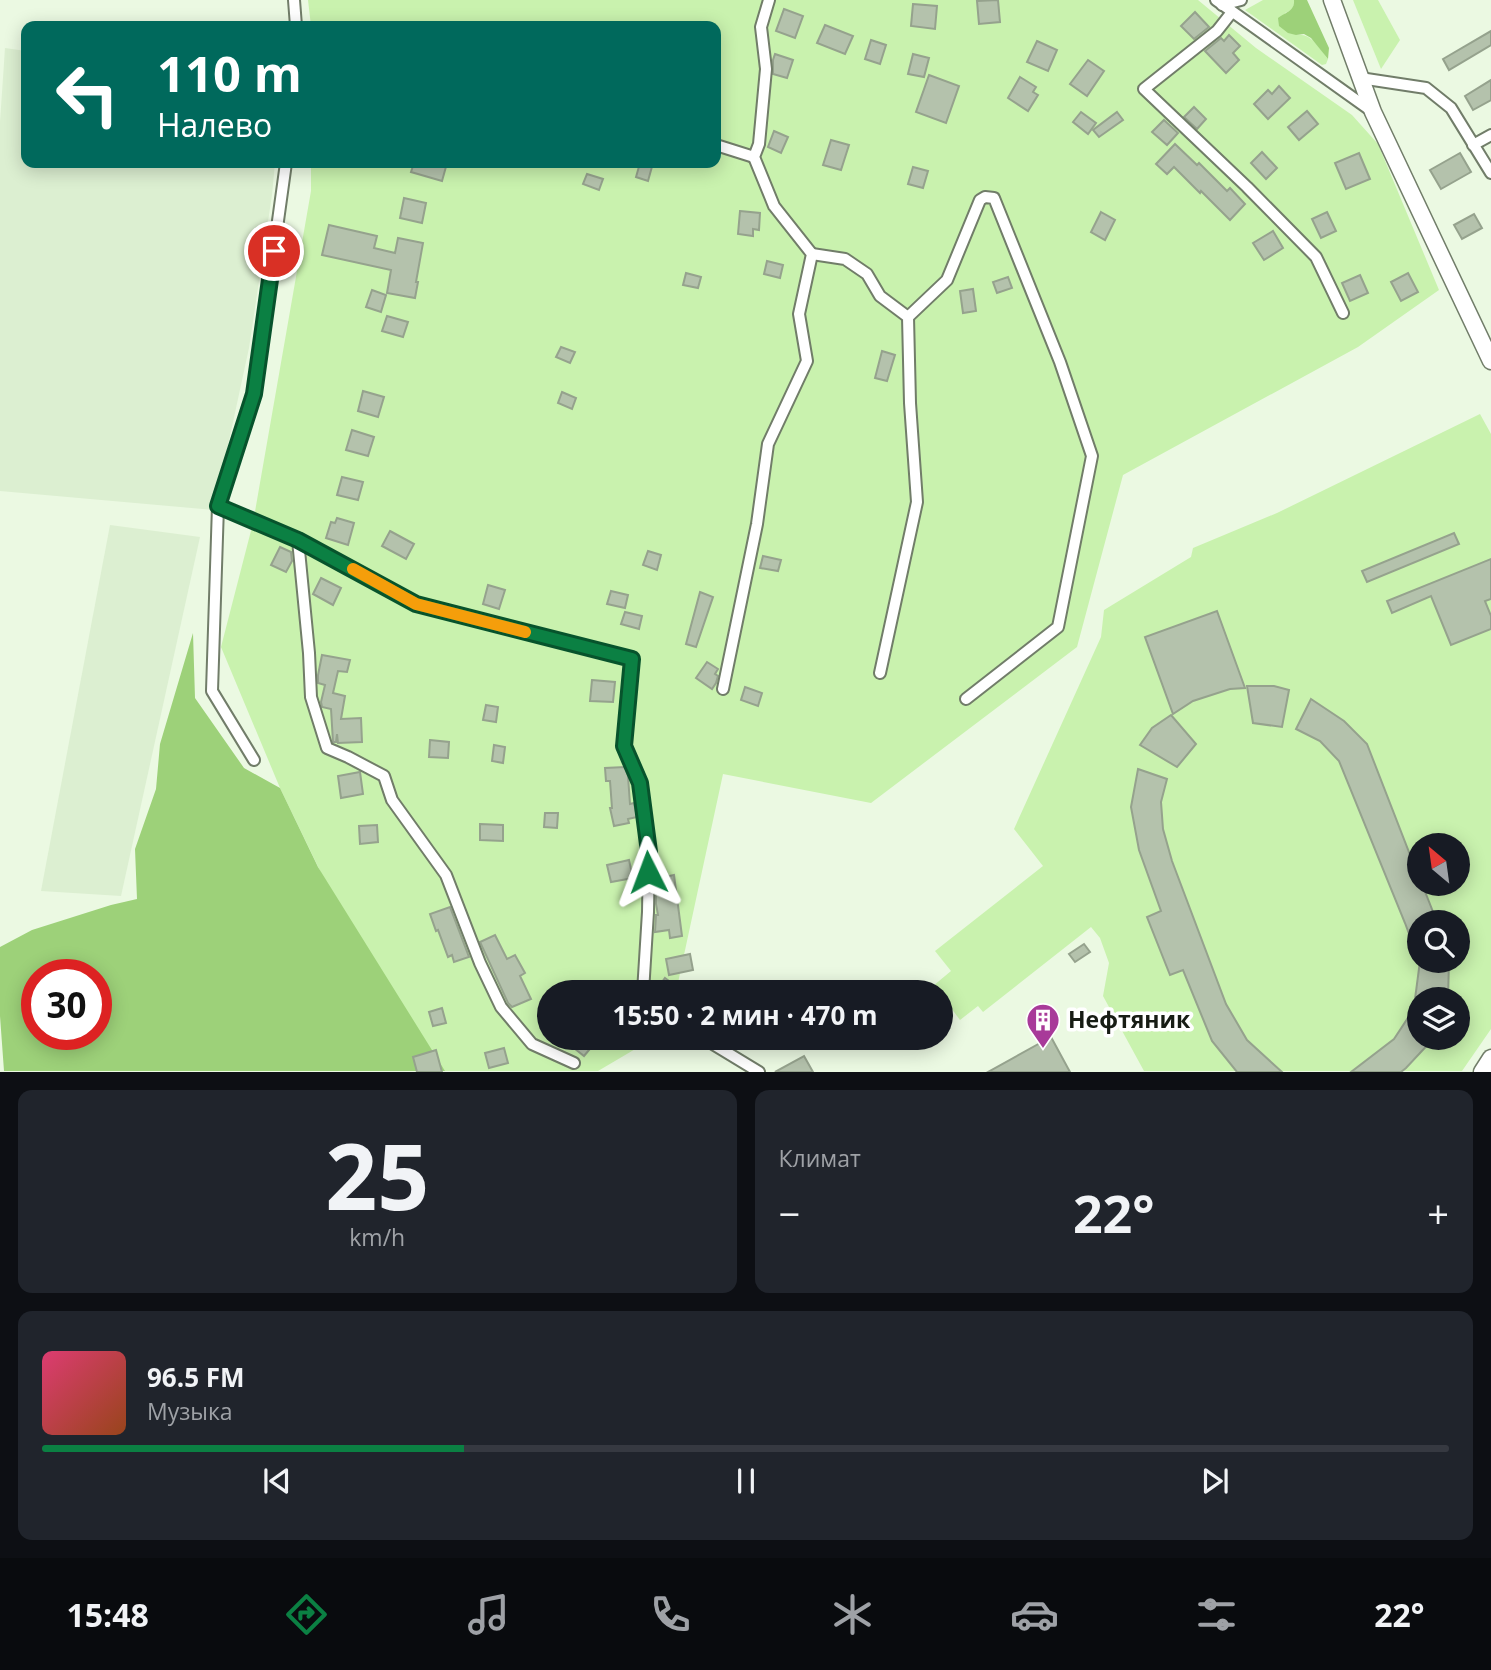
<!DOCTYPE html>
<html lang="ru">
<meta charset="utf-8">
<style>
:root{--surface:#171b24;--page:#20242c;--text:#f1f3f6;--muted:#9ea1a6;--line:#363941;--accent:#0b8043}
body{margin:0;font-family:"Open Sans",sans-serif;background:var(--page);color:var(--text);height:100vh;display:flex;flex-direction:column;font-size:26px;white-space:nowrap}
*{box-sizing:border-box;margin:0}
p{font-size:23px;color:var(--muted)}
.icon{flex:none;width:38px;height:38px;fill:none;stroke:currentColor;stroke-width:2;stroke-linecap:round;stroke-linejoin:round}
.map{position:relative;height:1072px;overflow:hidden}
.sheet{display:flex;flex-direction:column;gap:18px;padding:18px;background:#0d0f14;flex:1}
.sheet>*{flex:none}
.top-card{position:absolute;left:21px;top:21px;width:700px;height:147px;border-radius:14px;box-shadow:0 4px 18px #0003;background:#00695c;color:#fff;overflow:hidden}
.needle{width:46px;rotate:331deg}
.fabs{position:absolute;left:1407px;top:833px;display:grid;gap:14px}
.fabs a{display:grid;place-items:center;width:63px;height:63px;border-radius:50%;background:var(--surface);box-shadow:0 4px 18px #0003;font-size:35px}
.speed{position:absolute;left:21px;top:959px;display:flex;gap:14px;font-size:35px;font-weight:700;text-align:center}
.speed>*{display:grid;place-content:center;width:91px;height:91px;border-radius:50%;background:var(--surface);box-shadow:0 4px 18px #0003;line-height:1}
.speed .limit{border:10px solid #d22;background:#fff;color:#111}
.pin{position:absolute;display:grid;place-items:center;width:60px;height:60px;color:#fff;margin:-30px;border:4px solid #fff;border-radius:50%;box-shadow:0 2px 7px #0007}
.me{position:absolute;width:77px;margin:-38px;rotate:357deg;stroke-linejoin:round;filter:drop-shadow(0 0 5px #0008)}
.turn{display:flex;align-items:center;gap:24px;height:147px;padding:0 21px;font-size:32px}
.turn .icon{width:91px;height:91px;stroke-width:2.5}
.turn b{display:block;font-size:49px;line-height:60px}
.big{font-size:52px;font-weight:700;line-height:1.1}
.sheet .card{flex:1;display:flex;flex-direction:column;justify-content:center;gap:10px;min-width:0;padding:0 24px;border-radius:14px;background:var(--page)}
.sheet .dial{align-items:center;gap:0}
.dial b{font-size:91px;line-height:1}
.song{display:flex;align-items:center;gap:21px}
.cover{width:84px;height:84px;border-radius:10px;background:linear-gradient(135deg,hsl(340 70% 55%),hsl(20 70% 35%))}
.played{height:7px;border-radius:4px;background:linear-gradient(90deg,var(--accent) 30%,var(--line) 30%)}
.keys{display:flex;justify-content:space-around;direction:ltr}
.heat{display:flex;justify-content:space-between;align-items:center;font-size:38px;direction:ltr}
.sheet .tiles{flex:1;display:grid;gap:18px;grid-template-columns:1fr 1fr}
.card:last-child{grid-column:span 2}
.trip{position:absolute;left:537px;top:980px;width:416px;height:70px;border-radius:35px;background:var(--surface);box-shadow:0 4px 18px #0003;font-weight:700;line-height:70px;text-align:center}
.dock{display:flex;height:112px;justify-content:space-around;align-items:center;background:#090b0e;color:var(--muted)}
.dock .icon{width:49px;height:49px}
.dock .selected{color:var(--accent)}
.dock b{font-size:32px;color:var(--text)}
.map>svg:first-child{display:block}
</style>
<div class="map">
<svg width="1491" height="1072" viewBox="0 0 1491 1072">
<rect width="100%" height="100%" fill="#ebf9e2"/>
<g fill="#dcefd1">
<polygon points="5,48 26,51 26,163 275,163 272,195 249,348 214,510 0,491 0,122"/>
<polygon points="110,525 200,537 121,896 41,891"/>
</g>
<g fill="#c9f2ae" fill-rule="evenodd">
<polygon points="308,0 1198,0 1256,48 1352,115 1378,144 1439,290 1358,347 1123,475 1077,647 871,803 723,774 676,992 550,992 550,1038 654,1038 598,1071 417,1071 280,788 221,647 253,523 311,191 311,163 716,163 716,26 311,26"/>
<path d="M 1263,0 L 1294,0 L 1295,2 L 1292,10 L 1285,13 L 1296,35 C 1312,33 1319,48 1328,59 L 1326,64 L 1322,65 L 1245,10 Z"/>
<polygon points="1353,0 1378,0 1400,40 1381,69"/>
<path d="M 1480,414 L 1491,434 L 1491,1029 L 1462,1071 L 1144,1071 L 1103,996 L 1109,963 L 1100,938 L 1091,927 L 983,1012 L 978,1006 L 960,1020 L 942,996 L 942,992 L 938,992 L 933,986 L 951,971 L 935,951 L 1043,866 L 1014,829 L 1101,637 L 1104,610 L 1191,557 L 1193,548 L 1277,513 ZM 1419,845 L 1458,845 L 1458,884 L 1419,884 ZM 1419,922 L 1458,922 L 1458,961 L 1419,961 ZM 1419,999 L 1458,999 L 1458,1038 L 1419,1038 Z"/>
</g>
<g fill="#9dd179" fill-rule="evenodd">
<path d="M 1294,0 L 1307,0 L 1329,48 L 1328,59 L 1311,38 L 1304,34 L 1296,35 L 1288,33 L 1279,26 L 1278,18 C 1286,12 1295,11 1294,0 Z"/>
<path d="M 193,633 L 195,698 L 244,768 L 280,788 L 318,867 L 445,1071 L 4,1071 L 0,1016 L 0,947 L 32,930 L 111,905 L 137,899 L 135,849 L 156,789 L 160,744 ZM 37,975 L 96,975 L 96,1034 L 37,1034 Z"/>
</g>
<g fill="#b4c2ac" stroke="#95a28d" stroke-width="2">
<polygon points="998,0 1000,22 979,24 977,1"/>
<polygon points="913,4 937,6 935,29 911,26"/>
<polygon points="784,9 803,16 795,38 776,31"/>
<polygon points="1195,12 1209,27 1194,39 1181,26"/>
<polygon points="825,25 853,36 845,54 817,43"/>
<polygon points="1491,31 1491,45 1449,70 1443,59"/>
<polygon points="1229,35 1240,46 1233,53 1239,60 1226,73 1205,51 1221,38 1224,41"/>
<polygon points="871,40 886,45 880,64 865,59"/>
<polygon points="1037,41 1057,50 1048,71 1027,62"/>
<polygon points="775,54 793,60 787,78 773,74 773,60"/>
<polygon points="913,54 929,58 924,77 908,74"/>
<polygon points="1088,60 1104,71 1087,96 1070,84"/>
<polygon points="929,75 959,86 946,123 916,112"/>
<polygon points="1020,77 1036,87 1033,92 1038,95 1028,111 1008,98"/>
<polygon points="1491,80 1491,100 1473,110 1465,96"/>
<polygon points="1279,86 1290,98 1268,119 1254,104 1268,90 1272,94"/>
<polygon points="1194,107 1206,119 1197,129 1184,117"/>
<polygon points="1307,111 1318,124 1299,140 1288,127"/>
<polygon points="1081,112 1096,123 1088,134 1073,122"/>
<polygon points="1117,112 1123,120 1099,137 1093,130"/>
<polygon points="1164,120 1178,133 1167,145 1152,132"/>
<polygon points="774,131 788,137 781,153 768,147"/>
<polygon points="831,140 849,145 841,170 823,165"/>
<polygon points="1175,144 1197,165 1199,163 1227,191 1230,188 1245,204 1230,220 1201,191 1200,193 1174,167 1167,174 1156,164"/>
<polygon points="1262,152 1277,168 1266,179 1251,163"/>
<polygon points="1359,153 1370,179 1346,189 1335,163"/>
<polygon points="1460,153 1471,172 1441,189 1430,170"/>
<polygon points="414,163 447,163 442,181 411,172"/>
<polygon points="640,163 653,163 648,181 636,177"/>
<polygon points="913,167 928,171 923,188 908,184"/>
<polygon points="587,174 603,179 599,190 583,184"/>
<polygon points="404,198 426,203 422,223 400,218"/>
<polygon points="740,211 760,213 759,230 753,229 753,236 738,234"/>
<polygon points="1101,212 1115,220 1105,240 1091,232"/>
<polygon points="1327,212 1336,231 1321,238 1312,219"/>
<polygon points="1474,214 1482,228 1462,239 1454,225"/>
<polygon points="329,225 377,236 374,248 395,253 398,238 423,243 416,282 418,282 415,298 387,293 391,270 322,255"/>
<polygon points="1273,231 1283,248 1264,260 1253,243"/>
<polygon points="767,261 783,265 780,278 764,274"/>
<polygon points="686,273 701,277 698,288 683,285"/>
<polygon points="1408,273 1418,292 1401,301 1391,282"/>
<polygon points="1360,275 1368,293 1350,301 1342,283"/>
<polygon points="1008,277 1012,288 997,293 993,282"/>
<polygon points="973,289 976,311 963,313 960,291"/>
<polygon points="372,290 386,295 381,312 366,307"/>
<polygon points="387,316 408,322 403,337 382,331"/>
<polygon points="561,347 575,352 570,363 556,357"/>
<polygon points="882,351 895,355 887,381 875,378"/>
<polygon points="363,391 384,397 378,417 358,411"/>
<polygon points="562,392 576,398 572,409 558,403"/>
<polygon points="352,430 374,437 368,456 346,450"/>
<polygon points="342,477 363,482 358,500 337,495"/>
<polygon points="337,518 354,523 348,545 326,538 331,522 335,523"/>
<polygon points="390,531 414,544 406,559 382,546"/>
<polygon points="1454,533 1459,544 1367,582 1362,571"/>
<polygon points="280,547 291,552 292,561 286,572 271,565"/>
<polygon points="648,551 661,555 657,570 643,565"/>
<polygon points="763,556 781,560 778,571 760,568"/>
<polygon points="1491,559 1491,599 1485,601 1491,616 1491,629 1451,645 1431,596 1392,613 1387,601"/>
<polygon points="321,578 341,588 333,605 313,594"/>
<polygon points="488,585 505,590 499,609 483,604"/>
<polygon points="611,591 628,595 625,608 607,604"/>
<polygon points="700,592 713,597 696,647 686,644"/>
<polygon points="1217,611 1245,688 1230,689 1193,701 1173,714 1145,637"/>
<polygon points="625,612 642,616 639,629 621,624"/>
<polygon points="322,655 350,660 347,672 338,671 333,693 345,696 341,719 361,718 362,742 338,743 337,734 336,742 333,742 331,709 322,707 321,702 325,685 318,683 318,675"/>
<polygon points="707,662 718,669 715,674 718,676 716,683 712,689 696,678"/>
<polygon points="592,680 615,682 613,702 590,701"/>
<polygon points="1247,686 1274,686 1289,690 1282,727 1253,723"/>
<polygon points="745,687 762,693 758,706 741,700"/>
<polygon points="1311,699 1344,721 1367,744 1419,878 1419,884 1422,884 1437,922 1419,922 1419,957 1418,958 1405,923 1339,761 1320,741 1296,729"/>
<polygon points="486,705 498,707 496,722 483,720"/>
<polygon points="1171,715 1196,744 1177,767 1140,745 1152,728"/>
<polygon points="430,740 449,742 448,758 429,757"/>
<polygon points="494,745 505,747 503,763 492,761"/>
<polygon points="625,767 628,776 630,804 634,803 637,817 628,819 629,823 614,826 610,808 612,808 610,781 606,781 605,768"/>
<polygon points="1138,769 1167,779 1161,802 1163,829 1172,861 1226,1004 1247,1040 1282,1072 1237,1072 1212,1041 1183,970 1170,975 1147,917 1161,911 1139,850 1131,807"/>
<polygon points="360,772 363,794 341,798 338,776"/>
<polygon points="545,813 558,813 557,828 544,827"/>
<polygon points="480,824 503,825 503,841 480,840"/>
<polygon points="377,825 378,842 360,844 359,826"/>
<polygon points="629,860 633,878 611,882 607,865"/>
<polygon points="674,875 682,936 670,938 669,930 655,932 656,915 658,915 656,904 656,883 661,883 660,878"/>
<polygon points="450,907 469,957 454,962 452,955 448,957 438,930 436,931 430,914"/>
<polygon points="495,935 507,959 515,955 525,973 520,976 531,999 512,1007 508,1003 480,942"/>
<polygon points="1084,944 1090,952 1075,962 1069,954"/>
<polygon points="690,954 693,970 669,975 666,959"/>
<polygon points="1420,961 1449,961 1448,999 1415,999"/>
<polygon points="665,978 684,992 655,992"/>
<polygon points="1419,1001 1419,1038 1434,1038 1406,1068 1401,1072 1351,1072 1394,1039"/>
<polygon points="442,1008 446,1023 433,1026 429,1012"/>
<polygon points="1051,1037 1070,1072 988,1072"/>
<polygon points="581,1038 599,1038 584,1056 574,1048"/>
<polygon points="504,1048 508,1063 489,1068 485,1053"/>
<polygon points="436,1050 442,1072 417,1072 413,1057"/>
<polygon points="804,1056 813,1072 775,1072"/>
</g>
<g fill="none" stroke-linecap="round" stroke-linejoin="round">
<defs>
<g id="street">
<polyline points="294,0 296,26"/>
<polyline points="1216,0 1373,112"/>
<polyline points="1222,5 1241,0"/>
<polyline points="1232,12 1217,31 1144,89 1247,187 1316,257 1343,313"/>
<polyline points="1360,78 1426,88 1451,108 1491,173"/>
<polyline points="716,145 754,157"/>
<polyline points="1473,145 1491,135"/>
<polyline points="812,254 845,259 867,274 880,296 908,317 910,403 917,502 880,673"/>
<polyline points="908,317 947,280 980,200 985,197 994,198 1060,362 1092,456 1058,627 966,699"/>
<polyline points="218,506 298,540 416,604 632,659 624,746 640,783 649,852 648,912 643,992"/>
<polyline points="298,540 309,653 311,697 327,748 348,757 384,776 392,800 446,875 480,963 501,1007 532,1044 574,1063"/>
<polyline points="723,689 757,524 768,444 807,361 799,314 812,254 774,206 754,157 759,144 766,69 761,27 769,0"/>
<polyline points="254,760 212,691 218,506 254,394 286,163"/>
<polyline points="703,1038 759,1072"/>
</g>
<g id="secondary">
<polyline points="1332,0 1373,112 1491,361"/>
<polyline points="1482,1072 1491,1058"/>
</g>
</defs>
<use href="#street" stroke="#717d69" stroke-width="14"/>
<use href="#secondary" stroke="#717d69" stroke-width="19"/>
<use href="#street" stroke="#fff" stroke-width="10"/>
<use href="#secondary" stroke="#fff" stroke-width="16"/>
</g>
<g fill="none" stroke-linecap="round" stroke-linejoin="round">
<defs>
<polyline id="route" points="274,251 254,394 218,506 298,540 416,604 632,659 624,746 640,783 649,852 648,872"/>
</defs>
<use href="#route" stroke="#07532c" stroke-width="18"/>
<use href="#route" stroke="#0b8043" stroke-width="12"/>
<polyline stroke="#f59e0b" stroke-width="12" points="353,569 416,604 525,632"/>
</g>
<defs>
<symbol id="building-pin" viewBox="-11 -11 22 30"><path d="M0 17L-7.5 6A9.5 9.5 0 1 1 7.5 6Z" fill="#a83a99" stroke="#fff"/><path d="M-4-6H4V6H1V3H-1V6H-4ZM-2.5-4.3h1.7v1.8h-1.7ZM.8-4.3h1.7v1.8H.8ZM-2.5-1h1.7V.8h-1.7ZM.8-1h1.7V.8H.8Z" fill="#fff"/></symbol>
</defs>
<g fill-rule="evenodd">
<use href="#building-pin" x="1024" y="1001" width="38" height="52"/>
</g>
<g text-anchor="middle" stroke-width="7" stroke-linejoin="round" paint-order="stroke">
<g font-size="23" font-weight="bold" fill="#171c14" stroke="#fff" text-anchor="start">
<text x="1068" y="1028">Нефтяник</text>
</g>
</g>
</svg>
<div class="fabs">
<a><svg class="needle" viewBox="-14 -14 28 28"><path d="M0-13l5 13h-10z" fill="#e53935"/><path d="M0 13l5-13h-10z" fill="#9ea1a6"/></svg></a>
<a><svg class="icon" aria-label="search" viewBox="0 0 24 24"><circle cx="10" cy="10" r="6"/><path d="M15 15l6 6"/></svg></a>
<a><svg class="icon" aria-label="layers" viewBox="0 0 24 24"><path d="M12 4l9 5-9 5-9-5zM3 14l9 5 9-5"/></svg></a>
</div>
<div class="speed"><div class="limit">30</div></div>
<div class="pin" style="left:274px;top:251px;background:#d93025"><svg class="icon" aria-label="arrive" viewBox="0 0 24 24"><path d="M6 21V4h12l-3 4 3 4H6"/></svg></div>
<svg class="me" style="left:648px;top:872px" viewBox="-20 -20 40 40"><path d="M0-17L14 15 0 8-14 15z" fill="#0b8043" stroke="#fff" stroke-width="4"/></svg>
<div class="trip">15:50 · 2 мин · 470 m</div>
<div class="top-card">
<div class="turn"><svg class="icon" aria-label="left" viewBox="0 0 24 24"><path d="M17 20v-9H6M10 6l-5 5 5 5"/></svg><div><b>110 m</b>Налево</div></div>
</div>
</div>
<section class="sheet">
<div class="tiles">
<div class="card dial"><b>25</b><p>km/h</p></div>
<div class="card"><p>Климат</p>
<div class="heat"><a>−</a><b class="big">22°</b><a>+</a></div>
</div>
<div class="card">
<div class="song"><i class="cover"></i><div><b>96.5 FM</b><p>Музыка</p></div></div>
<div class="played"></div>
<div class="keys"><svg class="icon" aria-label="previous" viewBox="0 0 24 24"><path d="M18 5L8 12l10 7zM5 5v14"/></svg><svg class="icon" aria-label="pause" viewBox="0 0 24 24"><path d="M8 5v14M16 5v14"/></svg><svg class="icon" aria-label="next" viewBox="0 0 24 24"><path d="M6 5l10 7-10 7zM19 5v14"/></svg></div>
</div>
</div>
</section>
<nav class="dock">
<b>15:48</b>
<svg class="icon selected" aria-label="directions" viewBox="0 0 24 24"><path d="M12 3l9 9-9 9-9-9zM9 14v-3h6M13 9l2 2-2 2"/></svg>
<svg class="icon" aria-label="music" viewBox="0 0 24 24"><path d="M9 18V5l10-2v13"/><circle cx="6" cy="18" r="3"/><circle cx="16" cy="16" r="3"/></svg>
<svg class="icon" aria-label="phone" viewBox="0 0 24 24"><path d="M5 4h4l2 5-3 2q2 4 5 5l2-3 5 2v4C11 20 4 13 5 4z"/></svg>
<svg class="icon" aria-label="climate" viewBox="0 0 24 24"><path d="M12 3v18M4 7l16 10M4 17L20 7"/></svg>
<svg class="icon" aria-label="car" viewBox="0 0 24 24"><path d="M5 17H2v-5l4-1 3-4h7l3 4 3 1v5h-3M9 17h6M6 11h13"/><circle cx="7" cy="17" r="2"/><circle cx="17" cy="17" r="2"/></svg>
<svg class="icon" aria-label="filters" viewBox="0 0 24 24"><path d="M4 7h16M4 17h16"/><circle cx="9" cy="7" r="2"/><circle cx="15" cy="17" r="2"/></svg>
<b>22°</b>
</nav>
